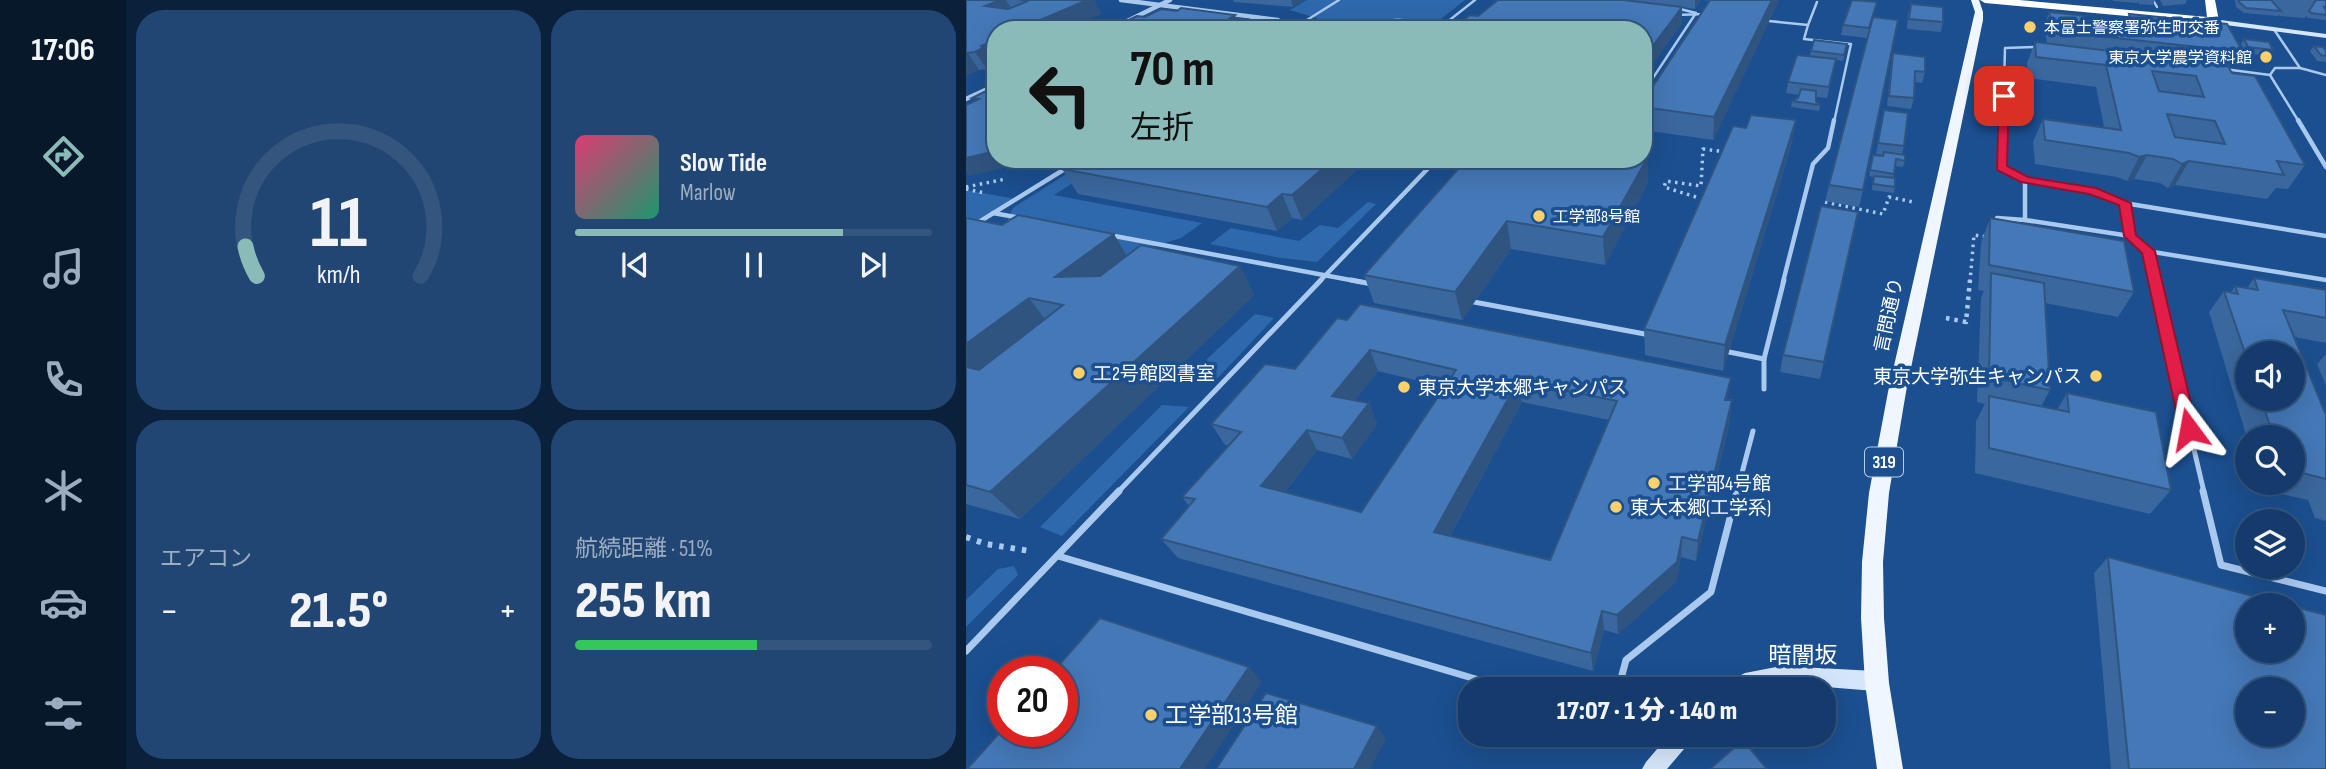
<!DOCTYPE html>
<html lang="ja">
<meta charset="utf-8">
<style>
:root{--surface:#143b6b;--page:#214673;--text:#f1f3f6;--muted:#9dadc1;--line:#33557e;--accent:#8bbbb9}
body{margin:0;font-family:"Sofia Sans Condensed","Noto Sans JP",sans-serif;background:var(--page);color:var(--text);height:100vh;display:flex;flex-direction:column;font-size:26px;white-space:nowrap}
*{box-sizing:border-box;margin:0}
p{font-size:23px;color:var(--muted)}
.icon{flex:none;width:38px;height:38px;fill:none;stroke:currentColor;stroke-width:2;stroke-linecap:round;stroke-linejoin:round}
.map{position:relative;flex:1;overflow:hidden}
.side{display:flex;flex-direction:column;gap:10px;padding:10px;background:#0b203b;width:840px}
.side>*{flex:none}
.banner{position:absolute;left:21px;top:21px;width:665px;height:147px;border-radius:28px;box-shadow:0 7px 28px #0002,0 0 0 2px var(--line);background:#8bbbb9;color:#111;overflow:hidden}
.controls{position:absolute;left:1269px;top:341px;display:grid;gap:14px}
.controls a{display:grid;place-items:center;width:70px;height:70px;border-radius:50%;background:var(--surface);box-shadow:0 7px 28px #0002,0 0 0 2px var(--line);font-size:35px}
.speed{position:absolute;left:21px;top:656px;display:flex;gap:14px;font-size:35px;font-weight:700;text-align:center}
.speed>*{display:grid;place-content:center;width:91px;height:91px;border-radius:50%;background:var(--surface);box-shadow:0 7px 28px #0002,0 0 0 2px var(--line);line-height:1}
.speed .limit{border:10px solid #d22;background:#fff;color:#111}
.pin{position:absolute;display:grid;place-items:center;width:60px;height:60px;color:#fff;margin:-30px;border-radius:14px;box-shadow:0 4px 10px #0006}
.me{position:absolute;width:77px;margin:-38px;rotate:347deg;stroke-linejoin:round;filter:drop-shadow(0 0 5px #0008)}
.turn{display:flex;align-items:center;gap:24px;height:147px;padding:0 28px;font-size:32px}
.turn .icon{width:91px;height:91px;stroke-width:2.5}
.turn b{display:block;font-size:49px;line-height:60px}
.big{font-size:52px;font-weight:800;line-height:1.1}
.side .tile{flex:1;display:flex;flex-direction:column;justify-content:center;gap:10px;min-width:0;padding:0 24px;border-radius:28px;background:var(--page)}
.side .dial{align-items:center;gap:0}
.dial svg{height:182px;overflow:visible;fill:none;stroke:var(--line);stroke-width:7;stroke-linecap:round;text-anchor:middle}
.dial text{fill:var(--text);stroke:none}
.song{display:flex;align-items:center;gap:21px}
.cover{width:84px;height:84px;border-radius:10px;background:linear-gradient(135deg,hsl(340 70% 55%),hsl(160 70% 35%))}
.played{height:7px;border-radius:4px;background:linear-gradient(90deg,var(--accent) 75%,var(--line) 75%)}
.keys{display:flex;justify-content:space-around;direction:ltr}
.heat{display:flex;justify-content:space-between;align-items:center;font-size:38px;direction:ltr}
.charge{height:10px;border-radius:5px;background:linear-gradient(90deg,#34c759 51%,var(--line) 0)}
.side .tiles{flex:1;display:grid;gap:10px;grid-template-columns:repeat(2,1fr)}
.trip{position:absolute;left:492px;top:677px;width:378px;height:70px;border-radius:28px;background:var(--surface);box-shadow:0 7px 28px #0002,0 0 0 2px var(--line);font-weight:800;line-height:70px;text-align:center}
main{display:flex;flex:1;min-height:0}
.tabs{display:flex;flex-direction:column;width:126px;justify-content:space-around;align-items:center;background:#08182b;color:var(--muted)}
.tabs .icon{width:49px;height:49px}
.tabs .on{color:var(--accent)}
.tabs b{font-size:32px;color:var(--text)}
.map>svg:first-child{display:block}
</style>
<main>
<nav class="tabs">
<b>17:06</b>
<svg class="icon on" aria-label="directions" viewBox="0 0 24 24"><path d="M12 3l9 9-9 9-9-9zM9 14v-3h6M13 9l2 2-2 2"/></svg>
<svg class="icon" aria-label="music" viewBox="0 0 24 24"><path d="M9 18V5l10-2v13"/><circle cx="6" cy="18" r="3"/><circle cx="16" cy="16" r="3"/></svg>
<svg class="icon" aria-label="phone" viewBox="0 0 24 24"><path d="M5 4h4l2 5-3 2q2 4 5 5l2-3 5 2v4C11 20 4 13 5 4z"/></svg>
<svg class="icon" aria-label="climate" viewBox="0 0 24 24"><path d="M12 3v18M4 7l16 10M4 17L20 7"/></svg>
<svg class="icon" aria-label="car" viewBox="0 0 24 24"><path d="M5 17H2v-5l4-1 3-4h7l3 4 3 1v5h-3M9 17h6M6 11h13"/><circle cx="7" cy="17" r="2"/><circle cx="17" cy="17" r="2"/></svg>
<svg class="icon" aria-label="filters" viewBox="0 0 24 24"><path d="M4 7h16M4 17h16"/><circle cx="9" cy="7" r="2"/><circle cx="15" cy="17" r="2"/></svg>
</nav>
<section class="side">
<div class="tiles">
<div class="tile dial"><svg viewBox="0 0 100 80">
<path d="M14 69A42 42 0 1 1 86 69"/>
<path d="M14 69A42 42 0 0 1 9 56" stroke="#8bbbb9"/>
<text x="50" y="56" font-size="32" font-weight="700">11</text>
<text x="50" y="72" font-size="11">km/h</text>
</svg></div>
<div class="tile">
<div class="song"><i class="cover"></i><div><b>Slow Tide</b><p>Marlow</p></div></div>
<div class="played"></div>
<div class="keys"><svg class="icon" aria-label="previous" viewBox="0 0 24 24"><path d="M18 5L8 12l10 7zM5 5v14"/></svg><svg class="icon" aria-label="pause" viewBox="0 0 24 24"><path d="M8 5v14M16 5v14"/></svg><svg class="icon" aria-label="next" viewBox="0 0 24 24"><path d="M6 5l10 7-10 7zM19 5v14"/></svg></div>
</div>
<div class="tile"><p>エアコン</p>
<div class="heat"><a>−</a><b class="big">21.5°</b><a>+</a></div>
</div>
<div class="tile"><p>航続距離 · 51%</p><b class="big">255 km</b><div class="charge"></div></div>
</div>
</section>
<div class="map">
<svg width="1360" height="769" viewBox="0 0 1360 769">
<rect width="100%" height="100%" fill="#1b4f8f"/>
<g fill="#2e69ad">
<polygon points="341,0 499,0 461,30 336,30 353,19 324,10"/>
<polygon points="124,159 144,159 88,195 236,223 215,238 157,256 36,233 47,208"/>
<polygon points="0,190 50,199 0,230"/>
<polygon points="402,202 410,204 351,262 315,258 244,244 265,228 333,241 354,225 372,228"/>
<polygon points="289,314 308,318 248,382 222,377"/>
<polygon points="196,405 223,407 96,536 74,527"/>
<polygon points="48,566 52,575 0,627 0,600 32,569"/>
</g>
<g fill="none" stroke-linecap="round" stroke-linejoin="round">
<g stroke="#a9c9ee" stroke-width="3.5" stroke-dasharray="2.5 4.5" stroke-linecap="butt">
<polyline points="0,187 40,179"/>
<polyline points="0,189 18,193"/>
<polyline points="730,197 698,187 700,181 735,186 737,149 760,152"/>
<polyline points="859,202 917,214 923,197 947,202"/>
<polyline points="1004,282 1008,235 1021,237"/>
</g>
<polyline stroke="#a9c9ee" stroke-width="4.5" stroke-dasharray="3.5 5" stroke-linecap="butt" points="980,318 1000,322 1004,280"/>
<polyline stroke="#a9c9ee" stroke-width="6" stroke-dasharray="4.5 7" stroke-linecap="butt" points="0,537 20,544 64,551"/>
<g stroke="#a9c9ee" stroke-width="2.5">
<polyline points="1187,0 1191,7"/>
<polyline points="710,8 730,13"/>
<polyline points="709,15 741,14"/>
<polyline points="312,20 394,30"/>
<polyline points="803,21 842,25 838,39 885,44 868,122"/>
<polyline points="842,25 851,2"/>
<polyline points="1307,28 1334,68"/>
<polyline points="325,30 373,0"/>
<path d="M 394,30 C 415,20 441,13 460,30"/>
<polyline points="471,30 509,0"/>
<polyline points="1258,69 1304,75"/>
<polyline points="677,93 730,13"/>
<polyline points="1037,122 1039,48 1071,47"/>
<polyline points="1333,122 1304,75 1309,68 1334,68 1360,75"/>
</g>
<g stroke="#a9c9ee" stroke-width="4.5">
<polyline points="1332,120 1360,167"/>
<polyline points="1059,180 1126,190 1158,203"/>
<polyline points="27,213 55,218"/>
<polyline points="1031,218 1059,220 1059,180 1035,168 1037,120"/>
<polyline points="1059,220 1164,236"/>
<polyline points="0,230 102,167"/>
<polyline points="143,235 395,282"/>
<polyline points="1182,251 1164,236 1158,203 1360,236"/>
<polyline points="353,282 471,159"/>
<polyline points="817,282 847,164 862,148 868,120"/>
<polyline points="1188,282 1181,251 1360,280"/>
</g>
<g stroke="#a9c9ee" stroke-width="5">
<polyline points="385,280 406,284"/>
<polyline points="1188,280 1238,492"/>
<polyline points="508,302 684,335"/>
<polyline points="758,351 798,359 798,389"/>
<polyline points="798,359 818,280"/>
<polyline points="152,492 355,280"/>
<polyline points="771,492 787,431"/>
</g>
<g stroke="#a9c9ee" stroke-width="7">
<polyline points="1237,491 1255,565 1360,591"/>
<polyline points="92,556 547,690"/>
<polyline points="0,651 153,491"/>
<polyline points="652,690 660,660 745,592 771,491"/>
</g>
<g stroke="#a9c9ee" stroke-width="4.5">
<polyline points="155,0 312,20"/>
<polyline points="143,30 204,0"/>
<polyline points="0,99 30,85"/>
</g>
<g fill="#d6e6fa" fill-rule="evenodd">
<polygon points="1247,19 1360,34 1360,38 1244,23 1243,21"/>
<polygon points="815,666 909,671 916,674 919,681 916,688 909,691 835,685 790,690 756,690 759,683 779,673"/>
<polygon points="703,735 727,735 724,742 701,769 676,769 680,762"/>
</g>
<polygon fill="#f0f6ff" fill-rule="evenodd" points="1005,0 1013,0 1017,12 1017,20 940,392 923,493 917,562 918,618 923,683 937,769 911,769 899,683 895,618 896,562 903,493 922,392 1007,20 1009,12"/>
<polygon fill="#fff" fill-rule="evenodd" points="1014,0 1053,0 1241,17 1239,0 1249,0 1253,21 1247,24 1019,3"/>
</g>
<g fill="#3a679d" fill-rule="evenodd">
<polygon points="0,0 128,0 135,14 30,30 30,62 27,63 28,66 21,69 13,70 0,76"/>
<polygon points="267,0 338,0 327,7 268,2"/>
<polygon points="532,0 735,0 729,9 716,7 716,23 677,77 677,30 512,16"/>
<polygon points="737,0 813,0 747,140 677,130 677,101 744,1"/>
<polygon points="1147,0 1189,0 1187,5 1173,4 1172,1 1171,3 1147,1"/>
<polygon points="1194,0 1221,0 1219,4 1197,6"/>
<polygon points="1269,0 1305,0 1306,1 1306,0 1360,0 1360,20 1342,18 1340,16 1339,18 1314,16 1313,15 1312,16 1278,13 1270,7"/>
<polygon points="945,4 977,22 975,32 941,29 942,14"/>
<polygon points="1083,12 1121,21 1158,25 1163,14 1277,52 1269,66 1262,66 1266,73 1339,165 1322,189 1310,188 1301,199 1209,185 1202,188 1194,183 1168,179 1161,181 1151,177 1069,164 1067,142 1077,119 1138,127 1130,87 1062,78 1061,63 1069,42 1081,43 1078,26"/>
<polygon points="907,17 897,190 893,207 859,201 901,38 875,35 877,25"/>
<polygon points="1278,39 1307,50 1304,56 1279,53 1275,44"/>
<polygon points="881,44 877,61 870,60 861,98 850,97 850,101 854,105 853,111 825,107 826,101 832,98 833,95 820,93 822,82 844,56 845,51"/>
<polygon points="1348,46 1360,51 1360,62 1351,61 1344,51"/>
<polygon points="927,53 959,72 956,83 949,82 948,98 945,109 921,106 925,64"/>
<polygon points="918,110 938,146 936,154 939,161 937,167 929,166 927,178 929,187 928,193 906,190 907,177 903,176 907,155 917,156 917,155 910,154"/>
<polygon points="780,128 826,143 757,371 679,355 678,329"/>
<polygon points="682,157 682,183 639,265 545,249 496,320 408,303 398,275"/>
<polygon points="108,159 403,159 336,220 326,218 311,231 112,194 96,169 109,161"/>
<polygon points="892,212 854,379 814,372 817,355"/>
<polygon points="0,218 161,256 274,266 288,295 54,519 0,504"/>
<polygon points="1024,218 1168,292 1152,317 1079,303 1084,390 1075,407 1091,410 1101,393 1205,490 1184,514 1009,473 1010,421 1019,404 1011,402 1015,298 1018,291 1012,290 1015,243"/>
<path d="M 1288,278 L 1360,290 L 1360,343 L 1328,337 L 1360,415 L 1360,521 L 1349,518 L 1342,500 L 1315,494 L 1311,483 L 1326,483 L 1326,438 L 1281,438 L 1243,312 L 1258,291 L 1265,292 L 1269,286 L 1281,288 ZM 1281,354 L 1326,399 L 1281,399 Z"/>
<path d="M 371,318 L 762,400 L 764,421 L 730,561 L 715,557 L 710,582 L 652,634 L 638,630 L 627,671 L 212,558 L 195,539 L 223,506 L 216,497 L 263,446 L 259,445 L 245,424 L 329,369 ZM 412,371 L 478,387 L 395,512 L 319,492 L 351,450 L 386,459 L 411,424 L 403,403 L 389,400 ZM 556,402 L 643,420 L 584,560 L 484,536 Z"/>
<polygon points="1360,354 1360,386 1351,364"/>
<polygon points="1142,557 1360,769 1145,769 1128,573"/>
</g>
<g fill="#305480">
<polygon points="34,0 40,0 48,14 19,6"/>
<polygon points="115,0 128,0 135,14 100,30 59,30 58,27"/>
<polygon points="325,0 338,0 327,7"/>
<polygon points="729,0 735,0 729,9"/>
<polygon points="806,0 813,0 747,140 748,117"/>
<polygon points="716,7 716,23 677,77 677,59"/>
<polygon points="269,15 272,24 280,19 283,30 267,30 264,18"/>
<polygon points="30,40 30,62 27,63 28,66 21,69 9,52 15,46"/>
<polygon points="1,52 13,70 0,76 0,53"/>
<polygon points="830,120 826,143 757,371 759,345"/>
<polygon points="30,151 30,159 70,159 65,162 3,176 0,172 0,158"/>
<polygon points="1181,155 1168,179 1161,181 1173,157"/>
<polygon points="682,157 682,183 639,265 637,237"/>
<polygon points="287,159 326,159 287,192 276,167"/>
<polygon points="368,159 403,159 336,220 326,195"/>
<polygon points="1223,161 1209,185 1202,188 1216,164"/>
<polygon points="316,194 326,218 311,231 301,207"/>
<polygon points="541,221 545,249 496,320 489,292"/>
<polygon points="148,234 165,263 109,306 89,277"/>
<polygon points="274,266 288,295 54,519 24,492"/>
<polygon points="63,298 85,327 0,385 0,344"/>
<polygon points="404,350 412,371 376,417 366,396"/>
<polygon points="765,378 762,399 757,420 759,400"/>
<polygon points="552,381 556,402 475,552 468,532"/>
<polygon points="766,400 764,421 730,561 732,541"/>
<polygon points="403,403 411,424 386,459 376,438"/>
<polygon points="341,430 351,450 308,506 295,486"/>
<polygon points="716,537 715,557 710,582 652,634 651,615"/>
<polygon points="636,611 638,630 627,671 625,653"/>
<polygon points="283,667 296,682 239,769 214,769"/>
<polygon points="411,726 420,739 404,769 388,769"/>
</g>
<g fill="#4478b7" stroke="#305480" stroke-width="2" fill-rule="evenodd">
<polygon points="0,0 34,0 19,6 42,9 62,1 54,0 121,0 58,27 61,29 59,30 30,30 30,40 15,46 17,48 9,52 0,53"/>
<polygon points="532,0 657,0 716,7 677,59 677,30 485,30 504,15 512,16"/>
<polygon points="744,0 806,0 748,117 677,107 677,101"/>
<polygon points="886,0 911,2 903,28 877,25"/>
<polygon points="1272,0 1305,0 1315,11 1280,8 1273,2"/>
<polygon points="1350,0 1360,0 1360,9 1357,6 1360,10 1360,15 1345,13 1343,11"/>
<polygon points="945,4 977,7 977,22 943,19"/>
<polygon points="215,8 269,15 264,18 280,19 266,27 272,28 270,30 153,30 160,26 152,25 171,16 179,17 195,9 211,11"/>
<polygon points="1083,12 1120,16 1121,21 1167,26 1163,14 1261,24 1277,52 1087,31"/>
<polygon points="907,17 932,20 897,190 863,185"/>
<polygon points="1278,39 1303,42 1307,50 1282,47"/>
<polygon points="848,40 881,44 878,55 845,51"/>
<path d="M 1069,42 L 1261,65 L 1266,73 L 1289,76 L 1339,165 L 1311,161 L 1318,175 L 1223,161 L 1216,164 L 1207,159 L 1181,155 L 1173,157 L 1163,153 L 1079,140 L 1077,119 L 1155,130 L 1140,65 L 1070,57 ZM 1186,71 L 1230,76 L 1238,97 L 1193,91 ZM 1201,114 L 1249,121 L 1259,144 L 1209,137 Z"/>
<polygon points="1348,46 1357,47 1360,51 1360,56 1355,55"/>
<polygon points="927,53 959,57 959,72 949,71 948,98 923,96"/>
<polygon points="831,55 870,59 863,87 822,82"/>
<polygon points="30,86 30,151 0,158 0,105 13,99 6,98"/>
<polygon points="835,89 850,91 850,101 854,105 826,101 832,98"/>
<polygon points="918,110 942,113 938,146 912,143"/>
<polygon points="785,115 830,120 759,345 678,329 767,126 780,128"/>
<polygon points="918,152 939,155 939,161 930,159 928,174 904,170 907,155 917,156"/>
<polygon points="677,156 682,157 637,237 541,221 489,292 398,275 501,159 677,159"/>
<polygon points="113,159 287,159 276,167 289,169 302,159 368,159 326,195 316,194 301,207 96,169"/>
<polygon points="908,176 929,178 929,187 907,184"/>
<polygon points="855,206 892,212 858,362 817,355"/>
<polygon points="52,215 148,234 89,277 134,276 175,245 274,266 24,492 0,485 0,367 13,370 97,305 63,298 0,344 0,218 36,225"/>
<polygon points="1024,218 1158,241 1168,292 1023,265"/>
<polygon points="1025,273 1078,283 1084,390 1023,377"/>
<polygon points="1288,278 1360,290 1360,318 1317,310 1360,415 1360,479 1336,473 1332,462 1326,461 1326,438 1308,438 1295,399 1326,399 1326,354 1281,354 1281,359 1258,291 1272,294 1269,286 1292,290"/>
<path d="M 394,304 L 765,378 L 759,400 L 766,400 L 732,541 L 716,537 L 711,562 L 651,615 L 636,611 L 625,653 L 195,539 L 229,499 L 216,497 L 275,432 L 245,424 L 299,364 L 329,369 L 371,318 L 381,320 ZM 404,350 L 490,370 L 395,512 L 295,486 L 341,430 L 376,438 L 403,403 L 366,396 ZM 552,381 L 651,401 L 584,560 L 468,532 Z"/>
<polygon points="1101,393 1190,412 1205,490 1023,448 1023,396 1103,412"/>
<path d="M 1142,557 L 1324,606 L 1281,606 L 1281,651 L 1326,651 L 1326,606 L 1360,615 L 1360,769 L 1163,769 ZM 1281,690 L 1326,690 L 1326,735 L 1281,735 Z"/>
<polygon points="134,618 283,667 214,769 1,769 37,729 37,732 96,732 96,672 87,672"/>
<polygon points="300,693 411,726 388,769 250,769"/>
<polygon points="777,740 801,769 744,769"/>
</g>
<polygon fill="#e11d48" stroke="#92132f" stroke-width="2" points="1038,93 1043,96 1041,166 1062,177 1130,188 1165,203 1170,235 1189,251 1231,429 1229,433 1217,433 1214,429 1176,253 1158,236 1153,205 1123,194 1055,182 1031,170 1033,96"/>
<g fill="#ffd166" stroke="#1b4f8f" stroke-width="2.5">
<circle cx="1064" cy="27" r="7"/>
<circle cx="1300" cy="57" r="7"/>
<circle cx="573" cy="216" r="7"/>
<circle cx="113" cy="373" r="7"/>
<circle cx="1130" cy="376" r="7"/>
<circle cx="438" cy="387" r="7"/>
<circle cx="688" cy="483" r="7"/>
<circle cx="650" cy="507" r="7"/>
<circle cx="185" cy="715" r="7"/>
</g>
<g text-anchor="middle" stroke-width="7" stroke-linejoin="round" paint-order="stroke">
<g font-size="16" fill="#fff" stroke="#1b4f8f" text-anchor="start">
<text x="1078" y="33">本富士警察署弥生町交番</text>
<text x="1286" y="63" text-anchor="end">東京大学農学資料館</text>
<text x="587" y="222">工学部8号館</text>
</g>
<rect fill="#1b4f8f" stroke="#bbcadd" stroke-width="2" x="899" y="447.5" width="38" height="29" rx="5"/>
<g font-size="18" font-weight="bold" fill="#fff">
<text x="918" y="468">319</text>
</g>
<g font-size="19" fill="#fff" stroke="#1b4f8f">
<text transform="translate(922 315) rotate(-78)" y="7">言問通り</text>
</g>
<g font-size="19" fill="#fff" stroke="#1b4f8f" text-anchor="start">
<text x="127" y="380">工2号館図書室</text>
<text x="1116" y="383" text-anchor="end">東京大学弥生キャンパス</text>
<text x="452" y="394">東京大学本郷キャンパス</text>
<text x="702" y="490">工学部4号館</text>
<text x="664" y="514">東大本郷(工学系)</text>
</g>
<g font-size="23" fill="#fff" stroke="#1b4f8f">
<text x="837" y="663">暗闇坂</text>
</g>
<g font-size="23" fill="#fff" stroke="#1b4f8f" text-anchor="start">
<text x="199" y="723">工学部13号館</text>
</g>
</g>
</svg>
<div class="controls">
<a><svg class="icon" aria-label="sound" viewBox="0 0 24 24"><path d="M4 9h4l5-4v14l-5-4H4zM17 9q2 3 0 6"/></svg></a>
<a><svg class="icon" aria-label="search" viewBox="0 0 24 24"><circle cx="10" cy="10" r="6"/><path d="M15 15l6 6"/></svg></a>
<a><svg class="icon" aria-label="layers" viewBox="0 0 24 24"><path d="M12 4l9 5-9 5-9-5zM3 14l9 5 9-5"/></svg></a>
<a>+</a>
<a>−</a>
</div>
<div class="speed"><div class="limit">20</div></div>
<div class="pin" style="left:1038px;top:96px;background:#d93025"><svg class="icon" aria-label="arrive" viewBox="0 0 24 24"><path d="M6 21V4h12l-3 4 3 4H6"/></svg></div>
<svg class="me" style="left:1223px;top:429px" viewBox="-20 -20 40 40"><path d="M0-17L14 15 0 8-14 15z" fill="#e11d48" stroke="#fff" stroke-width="4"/></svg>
<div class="trip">17:07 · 1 分 · 140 m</div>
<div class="banner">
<div class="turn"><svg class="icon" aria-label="left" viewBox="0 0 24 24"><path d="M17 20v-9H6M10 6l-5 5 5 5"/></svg><div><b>70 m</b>左折</div></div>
</div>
</div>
</main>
